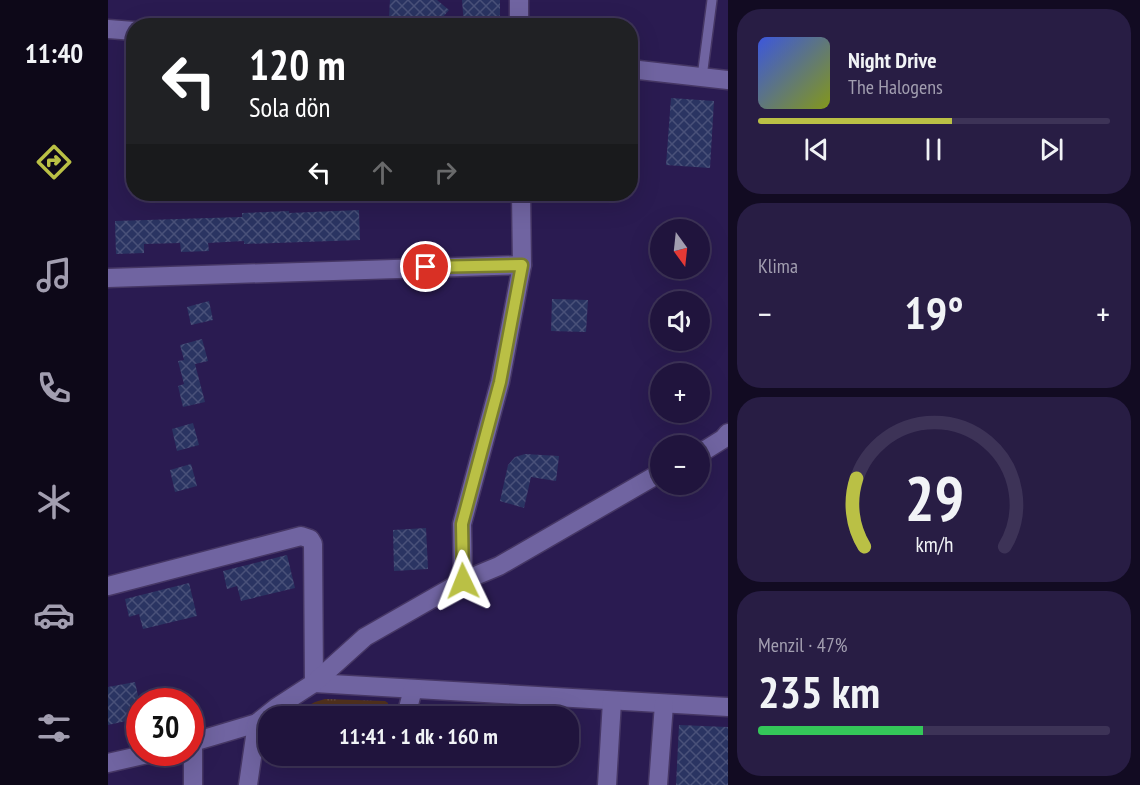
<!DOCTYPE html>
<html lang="tr">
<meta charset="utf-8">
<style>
:root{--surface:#20143d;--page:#281d44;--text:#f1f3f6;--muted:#a29eb0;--line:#3d3357;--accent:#bac045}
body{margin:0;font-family:"PT Sans Narrow",sans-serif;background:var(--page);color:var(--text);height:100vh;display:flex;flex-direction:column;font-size:22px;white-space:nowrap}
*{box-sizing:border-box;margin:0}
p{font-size:20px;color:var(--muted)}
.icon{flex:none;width:33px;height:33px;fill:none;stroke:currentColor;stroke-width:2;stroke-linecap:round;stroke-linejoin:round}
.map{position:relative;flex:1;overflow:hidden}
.details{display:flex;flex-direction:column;gap:9px;padding:9px;background:#120b22;width:412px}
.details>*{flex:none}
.top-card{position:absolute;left:18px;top:18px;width:512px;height:183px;border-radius:24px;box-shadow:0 6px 24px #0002,0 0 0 2px var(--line);background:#202124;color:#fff;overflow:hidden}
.needle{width:39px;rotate:165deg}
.controls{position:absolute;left:542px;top:219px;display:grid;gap:12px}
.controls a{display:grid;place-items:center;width:60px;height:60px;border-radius:50%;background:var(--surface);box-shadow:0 6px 24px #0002,0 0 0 2px var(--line);font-size:30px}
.speed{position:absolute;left:18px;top:688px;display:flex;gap:12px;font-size:30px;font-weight:700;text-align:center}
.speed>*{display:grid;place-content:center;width:78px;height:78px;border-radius:50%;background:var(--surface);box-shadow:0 6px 24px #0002,0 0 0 2px var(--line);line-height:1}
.speed .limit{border:9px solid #d22;background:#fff;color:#111}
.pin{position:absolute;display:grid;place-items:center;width:51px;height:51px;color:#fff;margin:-26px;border:3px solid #fff;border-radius:50%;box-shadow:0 2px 6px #0007}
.me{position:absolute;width:66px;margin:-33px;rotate:358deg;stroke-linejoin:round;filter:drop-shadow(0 0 4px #0008)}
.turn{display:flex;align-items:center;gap:21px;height:126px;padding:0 24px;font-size:27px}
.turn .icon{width:78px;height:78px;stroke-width:2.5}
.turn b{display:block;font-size:42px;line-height:51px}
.lanes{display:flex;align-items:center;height:57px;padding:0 24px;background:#0003;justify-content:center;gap:30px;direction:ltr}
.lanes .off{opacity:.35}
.big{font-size:45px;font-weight:600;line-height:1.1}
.details .tile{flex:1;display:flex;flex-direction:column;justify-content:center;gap:9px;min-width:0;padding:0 21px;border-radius:24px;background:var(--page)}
.details .dial{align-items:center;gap:0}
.dial svg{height:156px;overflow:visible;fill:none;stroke:var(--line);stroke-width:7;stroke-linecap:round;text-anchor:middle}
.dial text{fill:var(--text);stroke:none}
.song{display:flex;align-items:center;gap:18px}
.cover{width:72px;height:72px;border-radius:9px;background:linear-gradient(135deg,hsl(230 70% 55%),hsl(70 70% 35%))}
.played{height:6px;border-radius:3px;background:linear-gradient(90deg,var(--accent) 55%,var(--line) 55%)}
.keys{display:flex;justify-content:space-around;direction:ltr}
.heat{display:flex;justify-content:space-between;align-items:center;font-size:33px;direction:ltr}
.charge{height:9px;border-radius:4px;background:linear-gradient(90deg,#34c759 47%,var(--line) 0)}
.trip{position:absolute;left:150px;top:706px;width:321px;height:60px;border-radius:24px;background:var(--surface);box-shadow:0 6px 24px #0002,0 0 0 2px var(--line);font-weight:600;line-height:60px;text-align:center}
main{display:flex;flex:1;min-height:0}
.tab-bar{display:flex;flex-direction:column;width:108px;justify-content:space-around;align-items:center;background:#0d0818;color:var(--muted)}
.tab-bar .icon{width:42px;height:42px}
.tab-bar .selected{color:var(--accent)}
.tab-bar b{font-size:27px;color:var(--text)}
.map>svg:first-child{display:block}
</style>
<main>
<nav class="tab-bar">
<b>11:40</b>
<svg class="icon selected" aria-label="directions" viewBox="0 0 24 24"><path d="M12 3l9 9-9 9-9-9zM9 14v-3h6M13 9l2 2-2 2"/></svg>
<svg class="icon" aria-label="music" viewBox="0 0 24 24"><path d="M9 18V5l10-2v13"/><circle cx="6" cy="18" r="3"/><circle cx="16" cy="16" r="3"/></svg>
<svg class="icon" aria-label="phone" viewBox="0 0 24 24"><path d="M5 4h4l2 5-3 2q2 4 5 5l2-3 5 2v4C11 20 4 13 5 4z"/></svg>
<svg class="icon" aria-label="climate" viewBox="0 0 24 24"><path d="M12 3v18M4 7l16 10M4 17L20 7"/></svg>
<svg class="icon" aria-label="car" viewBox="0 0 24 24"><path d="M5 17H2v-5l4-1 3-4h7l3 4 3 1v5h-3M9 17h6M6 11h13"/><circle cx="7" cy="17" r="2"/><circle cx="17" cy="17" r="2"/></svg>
<svg class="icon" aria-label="filters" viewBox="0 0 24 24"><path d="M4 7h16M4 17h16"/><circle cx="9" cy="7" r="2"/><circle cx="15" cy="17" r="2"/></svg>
</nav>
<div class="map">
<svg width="620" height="785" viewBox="0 0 620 785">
<defs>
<pattern id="grass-tufts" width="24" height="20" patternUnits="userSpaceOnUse" patternTransform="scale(1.5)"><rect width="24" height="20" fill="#50311d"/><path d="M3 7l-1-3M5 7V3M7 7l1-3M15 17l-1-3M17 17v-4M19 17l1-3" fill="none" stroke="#694f3f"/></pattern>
<pattern id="building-cross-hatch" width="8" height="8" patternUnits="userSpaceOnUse" patternTransform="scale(1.5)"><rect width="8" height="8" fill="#2a3462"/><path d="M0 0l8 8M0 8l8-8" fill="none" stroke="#495179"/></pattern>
</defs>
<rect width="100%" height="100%" fill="#2a1b51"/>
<polygon fill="url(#grass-tufts)" points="217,699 277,701 280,703 280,709 242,717 179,717 207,702"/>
<g fill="url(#building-cross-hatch)">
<polygon points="282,0 329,0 341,10 327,26 285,26 281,17"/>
<polygon points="354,0 392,0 392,26 356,26"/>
<polygon points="563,98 606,101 602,168 558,165"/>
<polygon points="251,210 252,240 136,244 136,241 100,243 101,251 73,252 72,243 36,244 36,253 8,254 7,221 134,217 134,213 181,211 181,213"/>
<polygon points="444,299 480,300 478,332 443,331"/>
<polygon points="101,301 105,320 83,325 79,307"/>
<polygon points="94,339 100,361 87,364 97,402 75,407 70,386 76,384 70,361 76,360 72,345"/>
<polygon points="85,423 91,445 69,451 64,429"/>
<polygon points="417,454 451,456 448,481 423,477 416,508 392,501 400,465 407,457"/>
<polygon points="83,464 89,486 67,492 62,470"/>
<polygon points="318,528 320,569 286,571 285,530"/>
<polygon points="179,555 187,588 133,601 129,586 119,589 115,571"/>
<polygon points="81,583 89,616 35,629 31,614 21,617 17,599"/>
<polygon points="27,682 32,705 32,718 0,725 0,687"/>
<polygon points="571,725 620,727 620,785 568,785"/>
</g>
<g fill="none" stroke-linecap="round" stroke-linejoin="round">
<defs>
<polyline id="lane" points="594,77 604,0"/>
<g id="street">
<polyline points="411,26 411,0"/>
<polyline points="0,29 26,31"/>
<polyline points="522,69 620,80"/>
<polyline points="0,278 414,265"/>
<polyline points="591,454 615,439 620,433"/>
<polyline points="355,581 354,524 392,382 414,265 413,194"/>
<polyline points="0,586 193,536 202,539 205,544 206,683 620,707"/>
<polyline points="294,717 299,712 305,689"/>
<polyline points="82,743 149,723 169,707 206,683 257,637 355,581 391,566 552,473"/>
<polyline points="0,763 44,753"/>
<polyline points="85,785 85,742"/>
<polyline points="140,785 149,723"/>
<polyline points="499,785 504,701"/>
<polyline points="550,785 556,704"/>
</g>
</defs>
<use href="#lane" stroke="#463765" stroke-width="12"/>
<use href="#street" stroke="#463765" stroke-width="21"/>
<use href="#lane" stroke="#7064a1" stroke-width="9"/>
<use href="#street" stroke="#7064a1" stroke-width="18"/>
</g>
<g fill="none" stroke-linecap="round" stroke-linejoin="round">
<defs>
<polyline id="route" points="318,267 414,265 392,382 354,524 355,581"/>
</defs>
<use href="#route" stroke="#797d2d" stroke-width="15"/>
<use href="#route" stroke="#bac045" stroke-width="10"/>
</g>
</svg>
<div class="controls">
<a><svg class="needle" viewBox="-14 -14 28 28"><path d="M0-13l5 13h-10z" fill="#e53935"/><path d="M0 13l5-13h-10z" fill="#a29eb0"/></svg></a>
<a><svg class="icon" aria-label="sound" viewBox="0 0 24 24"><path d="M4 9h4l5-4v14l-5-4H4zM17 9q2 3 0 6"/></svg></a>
<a>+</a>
<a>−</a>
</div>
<div class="speed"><div class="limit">30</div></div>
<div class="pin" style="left:318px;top:267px;background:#d93025"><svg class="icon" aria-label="arrive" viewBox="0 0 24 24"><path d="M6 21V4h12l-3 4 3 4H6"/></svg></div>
<svg class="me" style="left:355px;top:581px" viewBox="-20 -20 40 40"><path d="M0-17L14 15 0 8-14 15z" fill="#bac045" stroke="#fff" stroke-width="4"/></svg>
<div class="trip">11:41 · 1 dk · 160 m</div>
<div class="top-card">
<div class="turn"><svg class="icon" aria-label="left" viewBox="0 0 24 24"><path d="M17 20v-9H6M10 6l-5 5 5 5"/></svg><div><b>120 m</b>Sola dön</div></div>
<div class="lanes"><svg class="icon" aria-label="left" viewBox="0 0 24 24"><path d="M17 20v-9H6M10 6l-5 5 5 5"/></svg><svg class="icon off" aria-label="ahead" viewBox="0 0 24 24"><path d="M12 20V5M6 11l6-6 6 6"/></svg><svg class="icon off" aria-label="right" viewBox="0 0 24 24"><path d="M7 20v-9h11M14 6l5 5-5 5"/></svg></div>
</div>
</div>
<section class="details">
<div class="tile">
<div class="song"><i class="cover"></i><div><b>Night Drive</b><p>The Halogens</p></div></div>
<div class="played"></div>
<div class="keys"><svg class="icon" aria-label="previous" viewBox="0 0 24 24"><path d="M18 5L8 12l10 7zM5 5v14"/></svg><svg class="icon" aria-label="pause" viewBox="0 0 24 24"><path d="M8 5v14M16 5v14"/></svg><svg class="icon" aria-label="next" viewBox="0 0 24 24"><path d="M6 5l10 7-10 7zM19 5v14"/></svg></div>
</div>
<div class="tile"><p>Klima</p>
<div class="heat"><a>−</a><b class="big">19°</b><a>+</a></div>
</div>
<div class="tile dial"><svg viewBox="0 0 100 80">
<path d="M14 69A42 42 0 1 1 86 69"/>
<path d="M14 69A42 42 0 0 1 10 34" stroke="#bac045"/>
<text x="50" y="56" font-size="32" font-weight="700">29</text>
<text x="50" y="72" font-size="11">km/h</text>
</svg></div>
<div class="tile"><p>Menzil · 47%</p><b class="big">235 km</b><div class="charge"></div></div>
</section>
</main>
